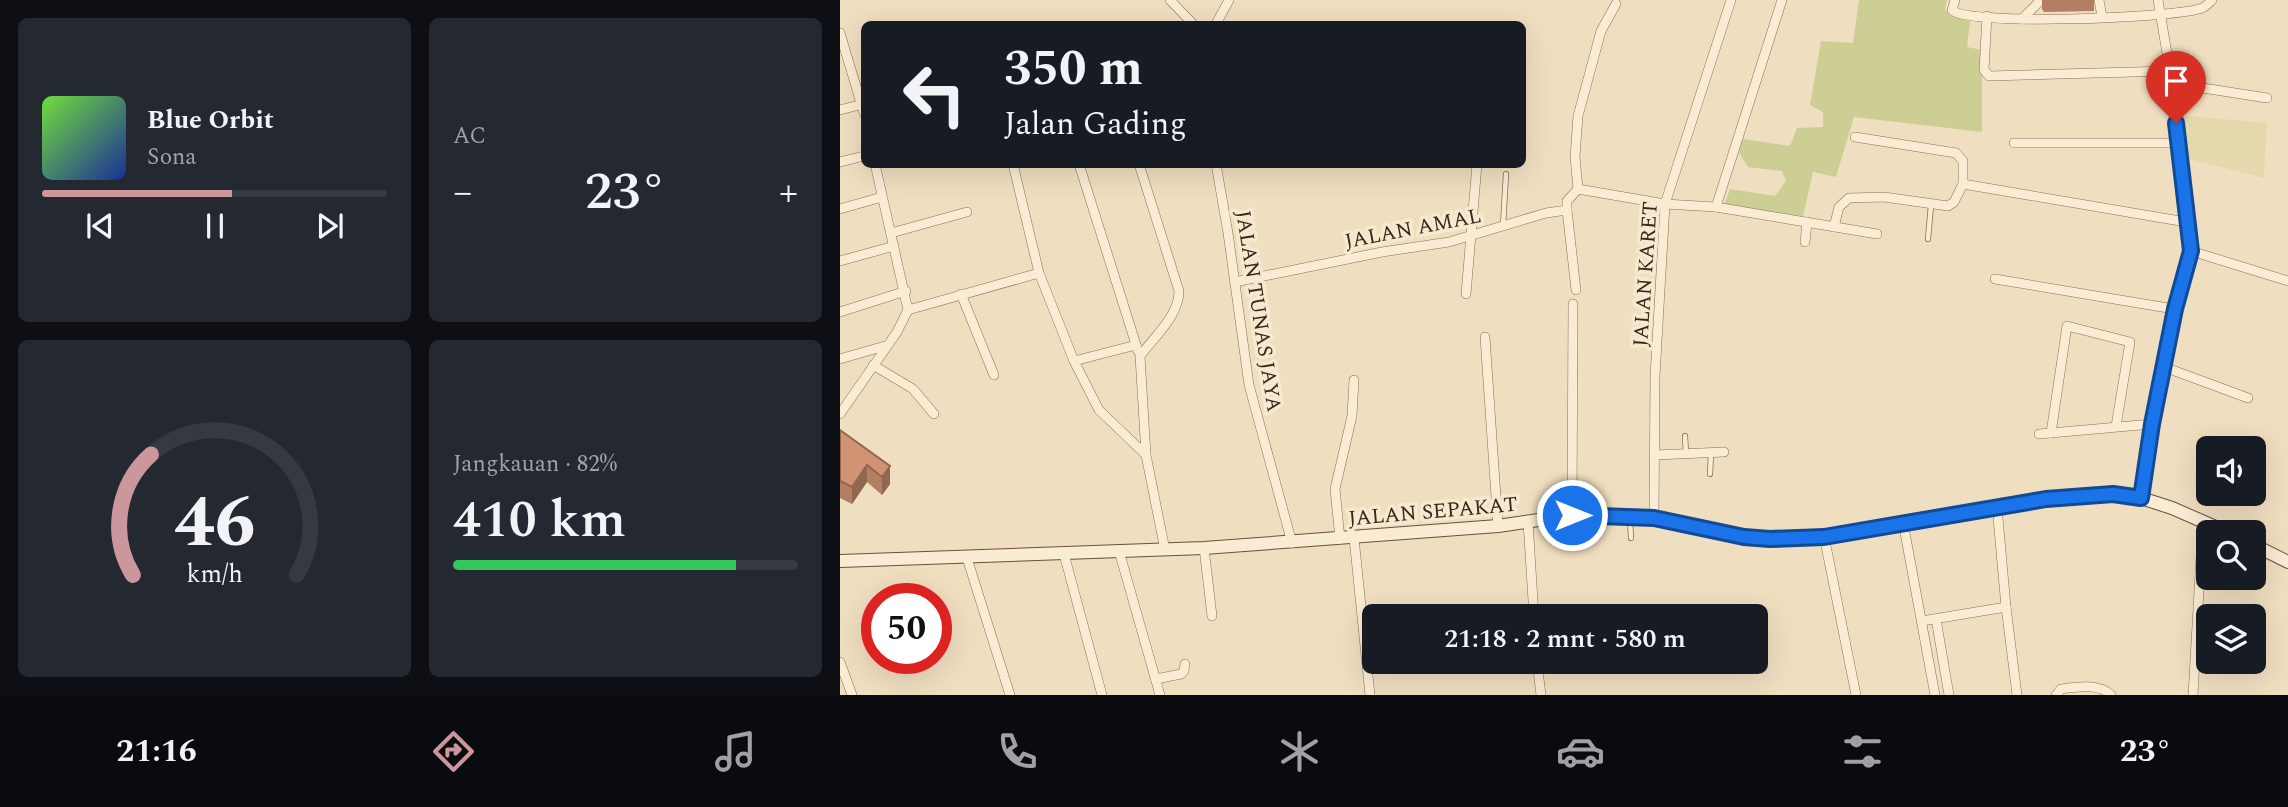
<!DOCTYPE html>
<html lang="id">
<meta charset="utf-8">
<style>
:root{--surface:#171b24;--page:#242831;--text:#f1f3f6;--muted:#9ea1a6;--line:#363941;--accent:#cb969c}
body{margin:0;font-family:Spectral,serif;background:var(--page);color:var(--text);height:100vh;display:flex;flex-direction:column;font-size:26px;white-space:nowrap}
*{box-sizing:border-box;margin:0}
p{font-size:23px;color:var(--muted)}
.icon{flex:none;width:38px;height:38px;fill:none;stroke:currentColor;stroke-width:2;stroke-linecap:round;stroke-linejoin:round}
.map{position:relative;flex:1;overflow:hidden}
.side{display:flex;flex-direction:column;gap:18px;padding:18px;background:#0d0f14;width:840px}
.side>*{flex:none}
.banner{position:absolute;left:21px;top:21px;width:665px;height:147px;border-radius:10px;box-shadow:0 7px 28px #0002;background:#171b24;color:var(--text);overflow:hidden}
.fabs{position:absolute;left:1356px;top:436px;display:grid;gap:14px}
.fabs a{display:grid;place-items:center;width:70px;height:70px;border-radius:10px;background:var(--surface);box-shadow:0 7px 28px #0002;font-size:35px}
.speed{position:absolute;left:21px;top:583px;display:flex;gap:14px;font-size:35px;font-weight:700;text-align:center}
.speed>*{display:grid;place-content:center;width:91px;height:91px;border-radius:50%;background:var(--surface);box-shadow:0 7px 28px #0002;line-height:1}
.speed .limit{border:10px solid #d22;background:#fff;color:#111}
.pin{position:absolute;display:grid;place-items:center;width:60px;height:60px;color:#fff;margin:-72px -30px;border-radius:50% 50% 50% 0;rotate:-45deg;box-shadow:0 0 7px #0007}
.pin .icon{rotate:45deg}
.me{position:absolute;width:77px;margin:-38px;rotate:90deg;stroke-linejoin:round;filter:drop-shadow(0 0 5px #0008)}
.turn{display:flex;align-items:center;gap:24px;height:147px;padding:0 28px;font-size:32px}
.turn .icon{width:91px;height:91px;stroke-width:2.5}
.turn b{display:block;font-size:49px;line-height:60px}
.big{font-size:52px;font-weight:600;line-height:1.1}
.side .card{flex:1;display:flex;flex-direction:column;justify-content:center;gap:10px;min-width:0;padding:0 24px;border-radius:10px;background:var(--page)}
.side .dial{align-items:center;gap:0}
.dial svg{height:182px;overflow:visible;fill:none;stroke:var(--line);stroke-width:7;stroke-linecap:round;text-anchor:middle}
.dial text{fill:var(--text);stroke:none}
.song{display:flex;align-items:center;gap:21px}
.cover{width:84px;height:84px;border-radius:10px;background:linear-gradient(135deg,hsl(100 70% 55%),hsl(230 70% 35%))}
.played{height:7px;border-radius:4px;background:linear-gradient(90deg,var(--accent) 55%,var(--line) 55%)}
.keys{display:flex;justify-content:space-around;direction:ltr}
.heat{display:flex;justify-content:space-between;align-items:center;font-size:38px;direction:ltr}
.charge{height:10px;border-radius:5px;background:linear-gradient(90deg,#34c759 82%,var(--line) 0)}
.side .tiles{flex:1;display:grid;gap:18px;grid-template-columns:repeat(2,1fr)}
.trip{position:absolute;left:522px;top:604px;width:406px;height:70px;border-radius:10px;background:var(--surface);box-shadow:0 7px 28px #0002;font-weight:600;line-height:70px;text-align:center}
.dock{display:flex;height:112px;justify-content:space-around;align-items:center;background:#090b0e;color:var(--muted)}
.dock .icon{width:49px;height:49px}
.dock .current{color:var(--accent)}
.dock b{font-size:32px;color:var(--text)}
main{display:flex;flex:1;min-height:0}
.map>svg:first-child{display:block}
</style>
<main>
<section class="side">
<div class="tiles">
<div class="card">
<div class="song"><i class="cover"></i><div><b>Blue Orbit</b><p>Sona</p></div></div>
<div class="played"></div>
<div class="keys"><svg class="icon" aria-label="previous" viewBox="0 0 24 24"><path d="M18 5L8 12l10 7zM5 5v14"/></svg><svg class="icon" aria-label="pause" viewBox="0 0 24 24"><path d="M8 5v14M16 5v14"/></svg><svg class="icon" aria-label="next" viewBox="0 0 24 24"><path d="M6 5l10 7-10 7zM19 5v14"/></svg></div>
</div>
<div class="card"><p>AC</p>
<div class="heat"><a>−</a><b class="big">23°</b><a>+</a></div>
</div>
<div class="card dial"><svg viewBox="0 0 100 80">
<path d="M14 69A42 42 0 1 1 86 69"/>
<path d="M14 69A42 42 0 0 1 22 16" stroke="#cb969c"/>
<text x="50" y="56" font-size="32" font-weight="700">46</text>
<text x="50" y="72" font-size="11">km/h</text>
</svg></div>
<div class="card"><p>Jangkauan · 82%</p><b class="big">410 km</b><div class="charge"></div></div>
</div>
</section>
<div class="map">
<svg width="1448" height="695" viewBox="0 0 1448 695">
<rect width="100%" height="100%" fill="#f0dec0"/>
<polygon fill="#e6d8ad" points="1338,115 1427,123 1424,178 1341,157"/>
<polygon fill="#ccce93" points="1019,0 1107,0 1105,9 1109,15 1130,21 1127,47 1142,50 1142,132 1014,117 996,177 973,172 963,216 884,206 890,189 935,196 946,181 942,171 908,167 899,152 903,139 950,146 957,128 983,127 983,112 970,105 981,41 1013,43"/>
<g fill="none" stroke-linecap="round" stroke-linejoin="round">
<defs>
<g id="lane">
<polyline points="663,226 666,174"/>
<polyline points="1088,239 1091,205"/>
<polyline points="845,436 846,453"/>
<polyline points="870,474 871,454"/>
<polyline points="790,520 791,538"/>
</g>
<g id="street">
<polyline points="330,0 353,24"/>
<path d="M 1115,0 L 1112,10 C 1128,26 1329,18 1359,9 C 1365,8 1368,4 1372,0"/>
<polyline points="1259,0 1262,17"/>
<polyline points="1318,0 1330,71 1351,251 1448,281"/>
<polyline points="1147,16 1144,70 1149,76 1330,71"/>
<polyline points="1182,19 1201,0"/>
<polyline points="376,24 389,0"/>
<polyline points="0,33 24,113"/>
<polyline points="1331,83 1427,98"/>
<polyline points="0,110 23,104"/>
<polyline points="1015,137 1116,153 1123,161 1123,184 1346,222"/>
<polyline points="1174,143 1338,143"/>
<polyline points="0,162 24,156"/>
<polyline points="173,164 199,273 234,361 296,345"/>
<polyline points="239,164 298,351"/>
<path d="M 299,164 L 339,291 C 339,316 314,337 300,356 L 306,455 L 325,550"/>
<polyline points="376,164 388,233 409,385 452,543"/>
<polyline points="738,189 735,157 738,116 761,31 776,4"/>
<polyline points="876,207 942,0"/>
<polyline points="0,209 42,197"/>
<polyline points="727,210 736,290"/>
<polyline points="994,227 999,207 1009,198 1044,197 1108,206 1114,202 1123,184"/>
<polyline points="51,233 127,212"/>
<polyline points="965,242 967,222"/>
<polyline points="0,261 54,246"/>
<polyline points="1155,279 1334,309"/>
<polyline points="395,282 542,252 609,242 706,213 727,210 727,201 738,189 825,204 876,207 1037,234"/>
<polyline points="121,294 154,375"/>
<polyline points="626,294 637,164"/>
<polyline points="68,310 199,273"/>
<polyline points="0,312 66,291"/>
<polyline points="645,337 658,526"/>
<polyline points="0,359 45,346"/>
<polyline points="234,361 259,410 306,455"/>
<polyline points="33,365 73,389 94,414"/>
<polyline points="1324,367 1408,398"/>
<polyline points="0,414 57,332 68,310 35,164"/>
<polyline points="1211,433 1227,326 1290,342 1276,426"/>
<polyline points="1199,434 1312,424"/>
<polyline points="815,455 884,452"/>
<polyline points="1301,498 1312,424 1334,309 1351,251"/>
<polyline points="732,515 733,304"/>
<polyline points="814,518 815,376 825,204 891,0"/>
<polyline points="688,522 694,616"/>
<polyline points="1063,522 1095,695"/>
<polyline points="984,536 1016,695"/>
<polyline points="514,538 530,695"/>
<polyline points="500,539 495,489 512,416 514,380"/>
<polyline points="364,548 372,616"/>
<polyline points="279,551 320,695"/>
<polyline points="224,554 262,695"/>
<polyline points="127,558 170,695"/>
<polyline points="1166,607 1177,695"/>
<polyline points="1096,619 1109,695"/>
<polyline points="1082,621 1166,607 1157,507"/>
<polyline points="0,662 12,695"/>
<polyline points="697,662 701,695"/>
<polyline points="316,679 341,674 344,671 345,664"/>
<path d="M 1216,695 L 1221,689 C 1236,687 1259,683 1271,695"/>
<polyline points="1353,695 1363,521"/>
</g>
<g id="secondary">
<polyline points="1414,545 1448,562"/>
<polyline points="0,561 364,548 658,526 732,515 814,518 904,537 930,539 984,536 1206,499 1273,494 1301,498 1332,508 1387,532"/>
</g>
</defs>
<use href="#lane" stroke="#8a6e57" stroke-width="6"/>
<use href="#street" stroke="#8a6e57" stroke-width="10"/>
<use href="#secondary" stroke="#6b4f3a" stroke-width="14"/>
<use href="#lane" stroke="#faecd3" stroke-width="4.5"/>
<use href="#street" stroke="#faecd3" stroke-width="9"/>
<use href="#secondary" stroke="#faecd3" stroke-width="12"/>
</g>
<g fill="#b37e63">
<polygon points="1202,0 1254,0 1254,11 1204,12 1202,9"/>
<polygon points="0,430 50,484 42,495 27,482 12,504 0,498"/>
</g>
<g fill="#926750">
<polygon points="27,465 27,482 12,504 12,487"/>
<polygon points="50,466 50,484 42,495 42,477"/>
</g>
<polygon fill="#d09373" stroke="#926750" stroke-width="2" points="0,430 50,466 42,477 27,465 12,487 0,481"/>
<g fill="none" stroke-linecap="round" stroke-linejoin="round">
<defs>
<polyline id="route" points="732,515 814,518 904,537 930,539 984,537 1206,499 1273,494 1301,498 1312,424 1335,309 1351,251 1336,123"/>
</defs>
<use href="#route" stroke="#114b97" stroke-width="18"/>
<use href="#route" stroke="#1a73e8" stroke-width="12"/>
</g>
<g text-anchor="middle" stroke-width="7" stroke-linejoin="round" paint-order="stroke">
<g font-size="21" fill="#39281c" stroke="#f7e9cf">
<text transform="translate(573 228) rotate(-11)" y="7">JALAN AMAL</text>
<text transform="translate(805 274) rotate(-86)" y="7">JALAN KARET</text>
<text transform="translate(419 311) rotate(81)" y="7">JALAN TUNAS JAYA</text>
<text transform="translate(593 511) rotate(-5)" y="7">JALAN SEPAKAT</text>
</g>
</g>
</svg>
<div class="fabs">
<a><svg class="icon" aria-label="sound" viewBox="0 0 24 24"><path d="M4 9h4l5-4v14l-5-4H4zM17 9q2 3 0 6"/></svg></a>
<a><svg class="icon" aria-label="search" viewBox="0 0 24 24"><circle cx="10" cy="10" r="6"/><path d="M15 15l6 6"/></svg></a>
<a><svg class="icon" aria-label="layers" viewBox="0 0 24 24"><path d="M12 4l9 5-9 5-9-5zM3 14l9 5 9-5"/></svg></a>
</div>
<div class="speed"><div class="limit">50</div></div>
<div class="pin" style="left:1336px;top:123px;background:#d93025"><svg class="icon" aria-label="arrive" viewBox="0 0 24 24"><path d="M6 21V4h12l-3 4 3 4H6"/></svg></div>
<svg class="me" style="left:732px;top:515px" viewBox="-20 -20 40 40"><circle r="17" fill="#1a73e8" stroke="#fff" stroke-width="3"/><path d="M0-11L8 9 0 5-8 9z" fill="#fff"/></svg>
<div class="trip">21:18 · 2 mnt · 580 m</div>
<div class="banner">
<div class="turn"><svg class="icon" aria-label="left" viewBox="0 0 24 24"><path d="M17 20v-9H6M10 6l-5 5 5 5"/></svg><div><b>350 m</b>Jalan Gading</div></div>
</div>
</div>
</main>
<nav class="dock">
<b>21:16</b>
<svg class="icon current" aria-label="directions" viewBox="0 0 24 24"><path d="M12 3l9 9-9 9-9-9zM9 14v-3h6M13 9l2 2-2 2"/></svg>
<svg class="icon" aria-label="music" viewBox="0 0 24 24"><path d="M9 18V5l10-2v13"/><circle cx="6" cy="18" r="3"/><circle cx="16" cy="16" r="3"/></svg>
<svg class="icon" aria-label="phone" viewBox="0 0 24 24"><path d="M5 4h4l2 5-3 2q2 4 5 5l2-3 5 2v4C11 20 4 13 5 4z"/></svg>
<svg class="icon" aria-label="climate" viewBox="0 0 24 24"><path d="M12 3v18M4 7l16 10M4 17L20 7"/></svg>
<svg class="icon" aria-label="car" viewBox="0 0 24 24"><path d="M5 17H2v-5l4-1 3-4h7l3 4 3 1v5h-3M9 17h6M6 11h13"/><circle cx="7" cy="17" r="2"/><circle cx="17" cy="17" r="2"/></svg>
<svg class="icon" aria-label="filters" viewBox="0 0 24 24"><path d="M4 7h16M4 17h16"/><circle cx="9" cy="7" r="2"/><circle cx="15" cy="17" r="2"/></svg>
<b>23°</b>
</nav>
